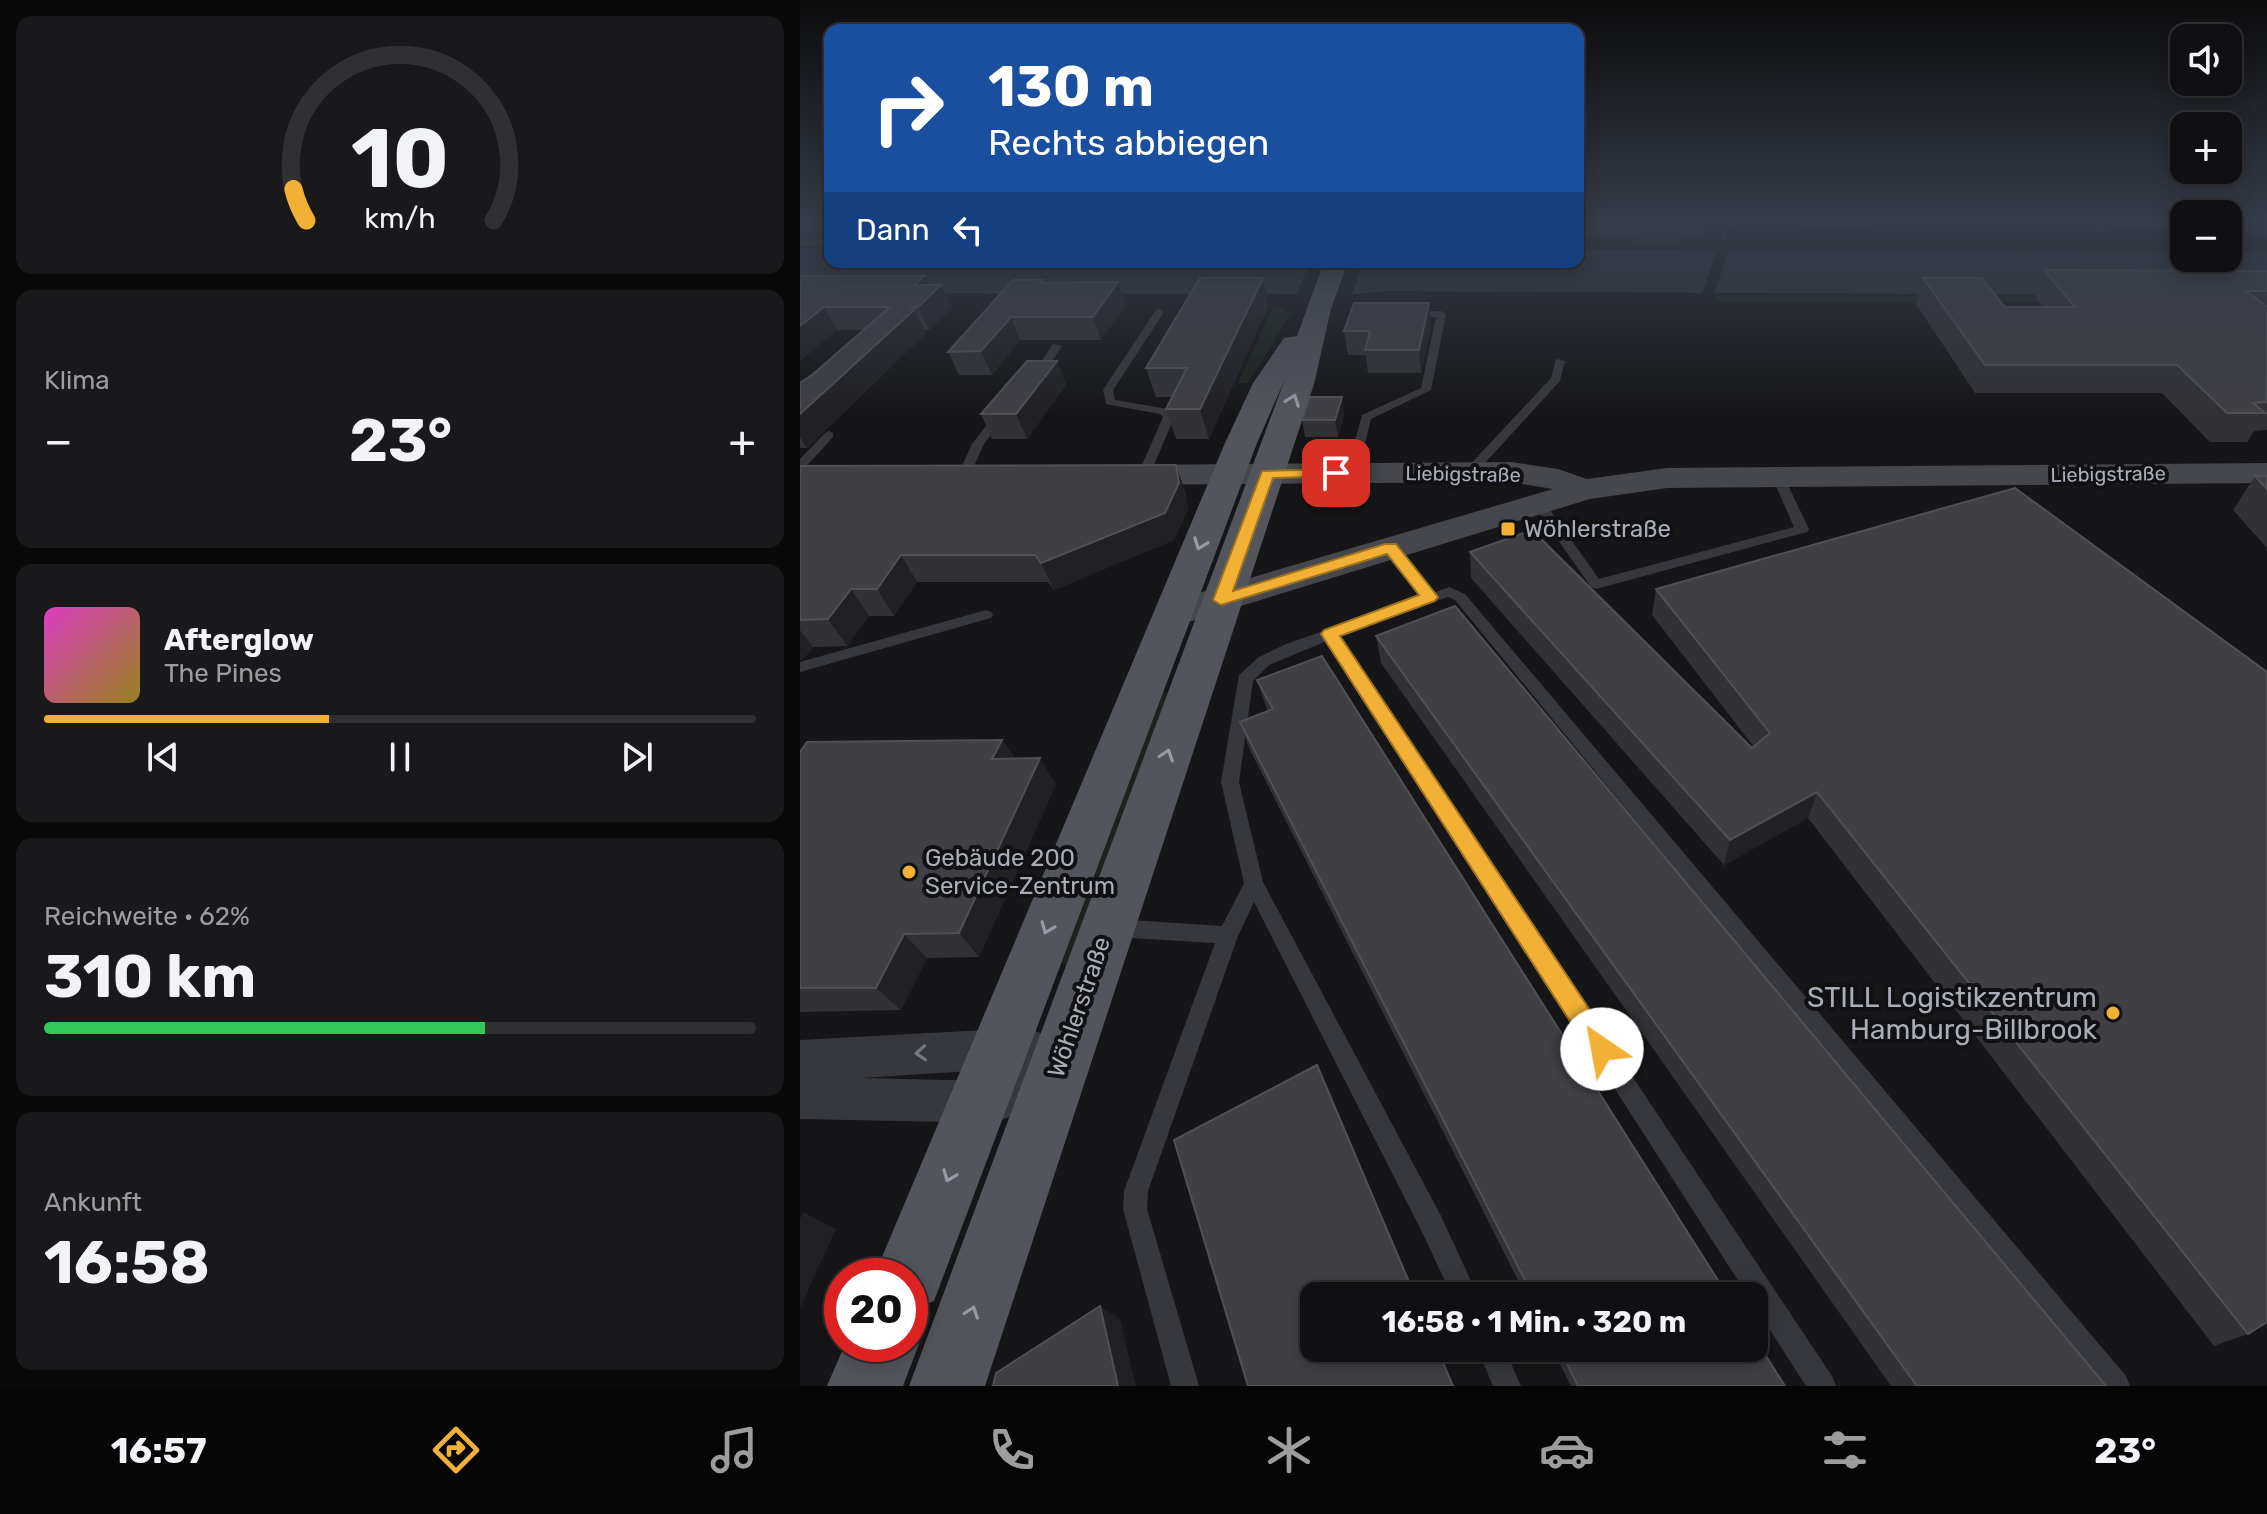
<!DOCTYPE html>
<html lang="de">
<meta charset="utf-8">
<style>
:root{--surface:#101012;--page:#19191b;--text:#f1f3f6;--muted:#9c9d9f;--line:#303032;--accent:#f2b134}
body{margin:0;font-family:Rubik,sans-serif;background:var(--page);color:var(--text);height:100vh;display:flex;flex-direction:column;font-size:30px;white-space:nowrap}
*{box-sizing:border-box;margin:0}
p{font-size:26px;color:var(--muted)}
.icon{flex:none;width:44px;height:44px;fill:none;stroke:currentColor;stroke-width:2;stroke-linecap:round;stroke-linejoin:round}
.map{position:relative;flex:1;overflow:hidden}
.panel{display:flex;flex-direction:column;gap:16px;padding:16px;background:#09090a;width:800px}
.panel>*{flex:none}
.banner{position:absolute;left:24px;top:24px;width:760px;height:244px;border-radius:16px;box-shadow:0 4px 20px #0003,0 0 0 2px var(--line);background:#1a4fa0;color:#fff;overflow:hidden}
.tools{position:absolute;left:1370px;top:24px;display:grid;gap:16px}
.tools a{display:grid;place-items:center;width:72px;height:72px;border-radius:16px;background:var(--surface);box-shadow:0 4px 20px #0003,0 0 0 2px var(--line);font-size:40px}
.speed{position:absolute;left:24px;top:1258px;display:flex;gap:16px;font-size:40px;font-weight:700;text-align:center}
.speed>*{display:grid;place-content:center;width:104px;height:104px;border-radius:50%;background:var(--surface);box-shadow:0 4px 20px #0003,0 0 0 2px var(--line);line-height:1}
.speed .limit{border:12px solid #d22;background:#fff;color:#111}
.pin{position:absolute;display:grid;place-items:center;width:68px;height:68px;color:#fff;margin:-34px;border-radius:16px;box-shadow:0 4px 12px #0006}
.me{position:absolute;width:88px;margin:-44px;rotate:327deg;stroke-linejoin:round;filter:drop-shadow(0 0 6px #0008)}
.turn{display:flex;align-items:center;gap:28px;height:168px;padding:0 32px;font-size:36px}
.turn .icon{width:104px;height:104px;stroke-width:2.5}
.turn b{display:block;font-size:56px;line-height:68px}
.then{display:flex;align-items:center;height:76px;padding:0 32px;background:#0003;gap:16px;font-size:30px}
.big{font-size:60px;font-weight:700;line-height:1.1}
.panel .widget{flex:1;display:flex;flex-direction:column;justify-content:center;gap:12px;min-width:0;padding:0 28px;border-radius:16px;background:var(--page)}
.panel .dial{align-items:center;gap:0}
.dial svg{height:208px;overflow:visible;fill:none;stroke:var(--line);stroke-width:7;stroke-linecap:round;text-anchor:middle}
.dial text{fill:var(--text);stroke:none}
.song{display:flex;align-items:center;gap:24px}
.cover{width:96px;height:96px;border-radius:12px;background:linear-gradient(135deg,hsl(310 70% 55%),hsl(50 70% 35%))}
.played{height:8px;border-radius:4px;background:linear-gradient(90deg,var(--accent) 40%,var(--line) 40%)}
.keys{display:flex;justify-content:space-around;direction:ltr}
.heat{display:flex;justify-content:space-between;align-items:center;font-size:44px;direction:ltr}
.charge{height:12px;border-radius:6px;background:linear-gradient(90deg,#34c759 62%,var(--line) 0)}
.trip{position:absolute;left:500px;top:1282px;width:468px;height:80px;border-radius:16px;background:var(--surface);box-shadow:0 4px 20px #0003,0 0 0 2px var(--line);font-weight:700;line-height:80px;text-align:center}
.dock{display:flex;height:128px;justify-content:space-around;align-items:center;background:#060607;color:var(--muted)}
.dock .icon{width:56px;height:56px}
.dock .on{color:var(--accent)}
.dock b{font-size:36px;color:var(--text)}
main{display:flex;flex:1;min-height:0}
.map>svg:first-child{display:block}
</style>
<main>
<section class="panel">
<div class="widget dial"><svg viewBox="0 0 100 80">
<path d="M14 69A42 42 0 1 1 86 69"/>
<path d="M14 69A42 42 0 0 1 9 57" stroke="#f2b134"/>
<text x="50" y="56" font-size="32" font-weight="700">10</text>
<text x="50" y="72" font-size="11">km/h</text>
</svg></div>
<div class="widget"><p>Klima</p>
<div class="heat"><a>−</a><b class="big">23°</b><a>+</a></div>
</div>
<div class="widget">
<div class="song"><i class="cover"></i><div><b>Afterglow</b><p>The Pines</p></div></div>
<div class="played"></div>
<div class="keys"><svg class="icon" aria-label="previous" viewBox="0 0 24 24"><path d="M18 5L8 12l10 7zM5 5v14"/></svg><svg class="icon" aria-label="pause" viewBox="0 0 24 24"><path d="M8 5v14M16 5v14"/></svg><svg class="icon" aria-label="next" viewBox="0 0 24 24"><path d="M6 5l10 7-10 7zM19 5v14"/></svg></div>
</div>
<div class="widget"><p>Reichweite · 62%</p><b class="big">310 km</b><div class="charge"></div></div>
<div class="widget"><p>Ankunft</p><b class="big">16:58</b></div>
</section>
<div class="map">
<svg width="1467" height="1386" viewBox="0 0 1467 1386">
<rect width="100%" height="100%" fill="#161618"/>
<g fill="#1c231d">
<polygon points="914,294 1234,296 1238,302 921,302"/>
<polygon points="474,305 491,314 448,383 438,383"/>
<polygon points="374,691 277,963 254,964 355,694"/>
</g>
<polygon fill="#2c353c" points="0,248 30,248 30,262 778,262 778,250 1384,252 1384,258 1428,258 1428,252 1467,252 1467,296 584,291 559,294 0,293"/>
<g fill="#161618">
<polygon points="918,248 929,250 913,297 901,296"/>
<polygon points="510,262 563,262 551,298 495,298"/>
</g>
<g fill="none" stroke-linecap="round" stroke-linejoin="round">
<g fill="#37383d" fill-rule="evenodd">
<polygon points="1296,223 1304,223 1308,233 1302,233"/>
<polygon points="359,309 364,312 313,390 315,400 368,409 375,416 350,474 344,478 338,474 363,417 360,414 306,404 303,390 356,310"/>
<polygon points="606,312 641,311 646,314 631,390 571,419 558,473 552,477 548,476 546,473 562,415 621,388 636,317 609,317 604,314"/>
<polygon points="253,344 262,346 239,380 231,380 230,378"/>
<polygon points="756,359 765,361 760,381 673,476 665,476 665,470 751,378"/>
<polygon points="200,412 206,415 184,444 170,475 168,478 160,478 158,475 172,444 196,413"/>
<polygon points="29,431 33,433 33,437 4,469 0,470 0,459 25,433"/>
<polygon points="978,473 984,477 1009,529 1007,532 796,589 791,587 732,503 738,499 743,500 799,579 994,527 972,477"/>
<polygon points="590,544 595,545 633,593 649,587 665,594 1326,1376 1330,1386 1298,1386 655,600 648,597 539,636 1032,1376 1036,1386 1006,1386 954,1305 954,1296 948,1296 527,641 469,665 453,681 439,782 463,882 640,1214 678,1296 652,1296 622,1232 454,902 438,936 348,1191 347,1209 399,1386 371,1386 323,1209 324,1191 415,943 314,937 307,934 304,928 307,922 314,919 422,926 444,883 421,782 439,675 459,657 486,644 621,597 583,548"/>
<polygon points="186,610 191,612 193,615 191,618 0,672 0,662"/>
<polygon points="677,1348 704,1348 721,1386 693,1386"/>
</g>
<path fill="#37383d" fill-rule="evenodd" d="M 222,1028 C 249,1032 267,1047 277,1072 L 271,1087 L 196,1123 L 0,1119 L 0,1040 ZM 218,1068 L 194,1081 L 61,1078 Z"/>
<polygon fill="#45474d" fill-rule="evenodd" points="711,462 758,469 787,479 867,468 1467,463 1467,483 867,488 790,499 372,627 358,623 353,614 358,605 753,489 711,482 321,485 310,482 305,475 310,468 321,465"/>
<g fill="#53555c" fill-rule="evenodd">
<polygon points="524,262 548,262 531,309 514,384 185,1386 109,1386 485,379 457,443 134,1301 110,1311 110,1276 74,1276 425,443 453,383 484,338 497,336"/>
<polygon points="110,1323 119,1344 103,1386 27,1386 45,1344 110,1344"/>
</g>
<defs>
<polyline id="rail" points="925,238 930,223"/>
</defs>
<use href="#rail" stroke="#4a4c52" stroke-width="5"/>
<use href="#rail" stroke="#111113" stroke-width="3" stroke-dasharray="10" stroke-linecap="butt"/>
</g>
<g fill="#323236">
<rect x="0" y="223" width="30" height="23"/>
<polygon points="778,223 906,223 900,237 881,236 881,243 837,243 836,237 778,236"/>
<polygon points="998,223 1067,223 1066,229 998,225"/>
<polygon points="1311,223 1384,223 1384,231 1314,227"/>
<polygon points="1428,223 1467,223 1467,235 1428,233"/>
<polygon points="1244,270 1467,271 1467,430 1454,431 1447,442 1410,442 1362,393 1175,393 1116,304 1123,278 1205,307 1243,307 1234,296"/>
<polygon points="0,276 141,285 152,308 129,330 125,330 126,333 7,448 0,448 0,383 12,375 64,330 37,330"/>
<polygon points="243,280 244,283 318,282 325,305 301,340 220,340 192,375 159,375 148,352"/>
<polygon points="468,306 409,439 376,439 366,409 372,397 356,397 346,368"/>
<polygon points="631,326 621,373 568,373 566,355 548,355 544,331"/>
<polygon points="257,361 266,385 227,439 192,439 181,414"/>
<polygon points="544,414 538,437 505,437 502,420"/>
<polygon points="0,466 385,491 388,509 374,540 254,590 248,582 117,582 94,616 69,616 47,646 13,647 5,657 0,660"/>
<polygon points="1455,476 1467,476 1467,548 1433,510"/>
<polygon points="670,552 952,748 954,747 852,615 856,589 1448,1334 1414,1346 1008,818 924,865 671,578"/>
<polygon points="576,636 1306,1386 1091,1386 581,663"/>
<polygon points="457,680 928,1296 726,1296 449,748 440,722 468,712"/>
<polygon points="202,740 214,758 256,784 179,957 127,958 101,1010 0,1012 0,752"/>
<polygon points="752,1348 954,1348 985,1386 771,1386"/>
</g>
<g fill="#212124">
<polygon points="902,223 906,223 900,237"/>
<polygon points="125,276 133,293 141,285 152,308 129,330 118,307 114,285"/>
<polygon points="463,278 468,306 409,439 400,409"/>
<polygon points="318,282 325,305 301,340 293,317"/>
<polygon points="629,303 631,326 621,373 619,350"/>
<polygon points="24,307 37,330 0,361 0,326"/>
<polygon points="115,309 126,333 7,448 0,437 0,414"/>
<polygon points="211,317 220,340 192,375 181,351"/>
<polygon points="257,361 266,385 227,439 216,414"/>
<polygon points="542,397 544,414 538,437 535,420"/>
<polygon points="376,465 385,491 388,509 374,540 254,590 241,563"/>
<polygon points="101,555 117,582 94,616 77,589"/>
<polygon points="51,589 69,616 47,646 28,619"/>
<polygon points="0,630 13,647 5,657 0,660"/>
<polygon points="202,740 218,766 192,759"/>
<polygon points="240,758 256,784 179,957 159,933"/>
<polygon points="1017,792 1008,818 924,865 930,840"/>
<polygon points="104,934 127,958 101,1010 76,988"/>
<polygon points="3,1212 36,1229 0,1308 0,1219"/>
<polygon points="300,1306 320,1319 336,1386 318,1386"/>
</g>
<g fill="#3f3f44" stroke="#4f5156" stroke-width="2">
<polygon points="1244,270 1467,271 1467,291 1446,291 1467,307 1467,402 1453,403 1465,413 1427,413 1377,365 1185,365 1123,278 1181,278 1205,307 1275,307"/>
<polygon points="0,276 125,276 114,285 141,285 118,307 112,307 115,309 0,414 0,383 12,375 90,307 24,307 0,326"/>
<polygon points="400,278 463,278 400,409 366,409 387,368 346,368"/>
<polygon points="213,280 243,280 240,283 318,282 293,317 211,317 181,351 148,352"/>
<polygon points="554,303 629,303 619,350 565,350 570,331 544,331"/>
<polygon points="227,361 257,361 216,414 181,414"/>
<polygon points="510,397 542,397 535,420 502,420"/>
<polygon points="376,465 379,483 365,513 241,563 235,555 101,555 77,589 51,589 28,619 0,620 0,466"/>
<polygon points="1455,476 1467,476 1467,489"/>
<polygon points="1215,488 1467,672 1467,1322 1448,1334 1017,792 930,840 670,552 732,530 952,748 970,733 856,589"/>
<polygon points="655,606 1306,1386 1117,1386 576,636"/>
<polygon points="522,656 928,1296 733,1296 440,722 473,709 457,680"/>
<polygon points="202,740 192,759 240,758 159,933 104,934 76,988 0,988 0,752 7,742"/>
<polygon points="517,1065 615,1296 514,1296 514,1348 637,1348 653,1386 448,1386 374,1140"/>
<polygon points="300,1306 318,1386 193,1386 196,1373"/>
<polygon points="954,1337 985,1386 778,1386 759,1348 954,1348"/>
</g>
<defs><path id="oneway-chevron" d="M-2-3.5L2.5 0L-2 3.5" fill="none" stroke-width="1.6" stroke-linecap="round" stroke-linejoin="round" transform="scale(2)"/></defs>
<g stroke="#979ba6">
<use href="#oneway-chevron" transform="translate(493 400) rotate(-70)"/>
<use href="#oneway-chevron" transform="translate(400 544) rotate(111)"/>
<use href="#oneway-chevron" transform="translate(367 755) rotate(-71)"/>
<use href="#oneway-chevron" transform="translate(247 928) rotate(112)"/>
<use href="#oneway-chevron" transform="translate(149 1176) rotate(111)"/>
<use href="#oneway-chevron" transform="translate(172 1312) rotate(-71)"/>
</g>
<use stroke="#757881" href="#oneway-chevron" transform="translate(121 1053) rotate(176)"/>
<linearGradient id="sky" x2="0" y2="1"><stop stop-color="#0c0c0d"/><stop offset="0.53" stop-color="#363c48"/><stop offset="1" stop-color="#363c48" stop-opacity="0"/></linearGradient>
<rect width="1467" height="417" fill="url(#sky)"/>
<polygon fill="#f2b134" stroke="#9d7322" stroke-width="2" points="536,469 543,473 541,476 473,478 433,591 585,544 596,544 638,597 635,601 540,636 810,1040 814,1049 810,1057 802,1061 793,1057 521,634 524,630 619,595 587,554 421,605 413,600 462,471"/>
<g fill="#f2b134" stroke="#111113" stroke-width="3">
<rect x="700" y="521" width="16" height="16" rx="4"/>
<circle cx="109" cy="872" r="8"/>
<circle cx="1313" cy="1013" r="8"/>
</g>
<g text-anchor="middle" stroke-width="8" stroke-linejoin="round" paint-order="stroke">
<g font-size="20" fill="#a8adb8" stroke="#111113">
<text transform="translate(663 474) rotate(1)" y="7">Liebigstraße</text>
<text transform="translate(1308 474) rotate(-1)" y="7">Liebigstraße</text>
</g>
<g font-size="24" fill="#a8adb8" stroke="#111113" text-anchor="start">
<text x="724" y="537">Wöhlerstraße</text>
<text x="125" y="866">Gebäude 200<tspan x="125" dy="28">Service-Zentrum</tspan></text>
</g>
<g font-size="24" fill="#a8adb8" stroke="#111113">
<text transform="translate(279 1007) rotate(-71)" y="8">Wöhlerstraße</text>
</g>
<g font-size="28" fill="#a8adb8" stroke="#111113" text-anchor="end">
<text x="1297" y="1007">STILL Logistikzentrum<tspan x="1297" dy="32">Hamburg-Billbrook</tspan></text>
</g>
</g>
</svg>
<div class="tools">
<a><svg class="icon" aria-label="sound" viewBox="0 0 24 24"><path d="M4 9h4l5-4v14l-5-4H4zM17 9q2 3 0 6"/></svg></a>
<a>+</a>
<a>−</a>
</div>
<div class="speed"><div class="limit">20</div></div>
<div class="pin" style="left:536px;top:473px;background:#d93025"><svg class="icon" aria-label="arrive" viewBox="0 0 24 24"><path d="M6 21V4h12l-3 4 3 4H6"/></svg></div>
<svg class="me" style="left:802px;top:1049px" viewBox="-20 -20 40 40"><circle r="19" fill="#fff"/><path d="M0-13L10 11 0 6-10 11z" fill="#f2b134"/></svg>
<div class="trip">16:58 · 1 Min. · 320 m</div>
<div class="banner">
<div class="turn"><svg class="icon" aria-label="right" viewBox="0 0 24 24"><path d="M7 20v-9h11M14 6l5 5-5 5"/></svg><div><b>130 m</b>Rechts abbiegen</div></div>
<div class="then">Dann<svg class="icon" aria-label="left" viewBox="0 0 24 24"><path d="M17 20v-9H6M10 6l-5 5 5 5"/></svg></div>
</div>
</div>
</main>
<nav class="dock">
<b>16:57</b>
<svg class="icon on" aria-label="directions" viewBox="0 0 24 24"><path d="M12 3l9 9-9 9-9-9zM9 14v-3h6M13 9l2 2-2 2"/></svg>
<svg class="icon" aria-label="music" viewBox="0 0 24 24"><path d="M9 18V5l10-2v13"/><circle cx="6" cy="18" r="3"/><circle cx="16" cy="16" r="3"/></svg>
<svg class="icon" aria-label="phone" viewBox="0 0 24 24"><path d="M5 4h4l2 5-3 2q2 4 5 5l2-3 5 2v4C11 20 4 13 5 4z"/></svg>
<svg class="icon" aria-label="climate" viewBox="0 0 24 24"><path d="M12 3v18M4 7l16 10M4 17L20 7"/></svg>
<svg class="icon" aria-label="car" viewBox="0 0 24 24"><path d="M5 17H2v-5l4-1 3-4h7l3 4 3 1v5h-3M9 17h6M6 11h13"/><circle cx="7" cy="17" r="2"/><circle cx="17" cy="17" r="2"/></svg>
<svg class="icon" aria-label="filters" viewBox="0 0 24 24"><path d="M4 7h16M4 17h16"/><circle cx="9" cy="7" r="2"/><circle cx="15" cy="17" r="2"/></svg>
<b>23°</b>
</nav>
